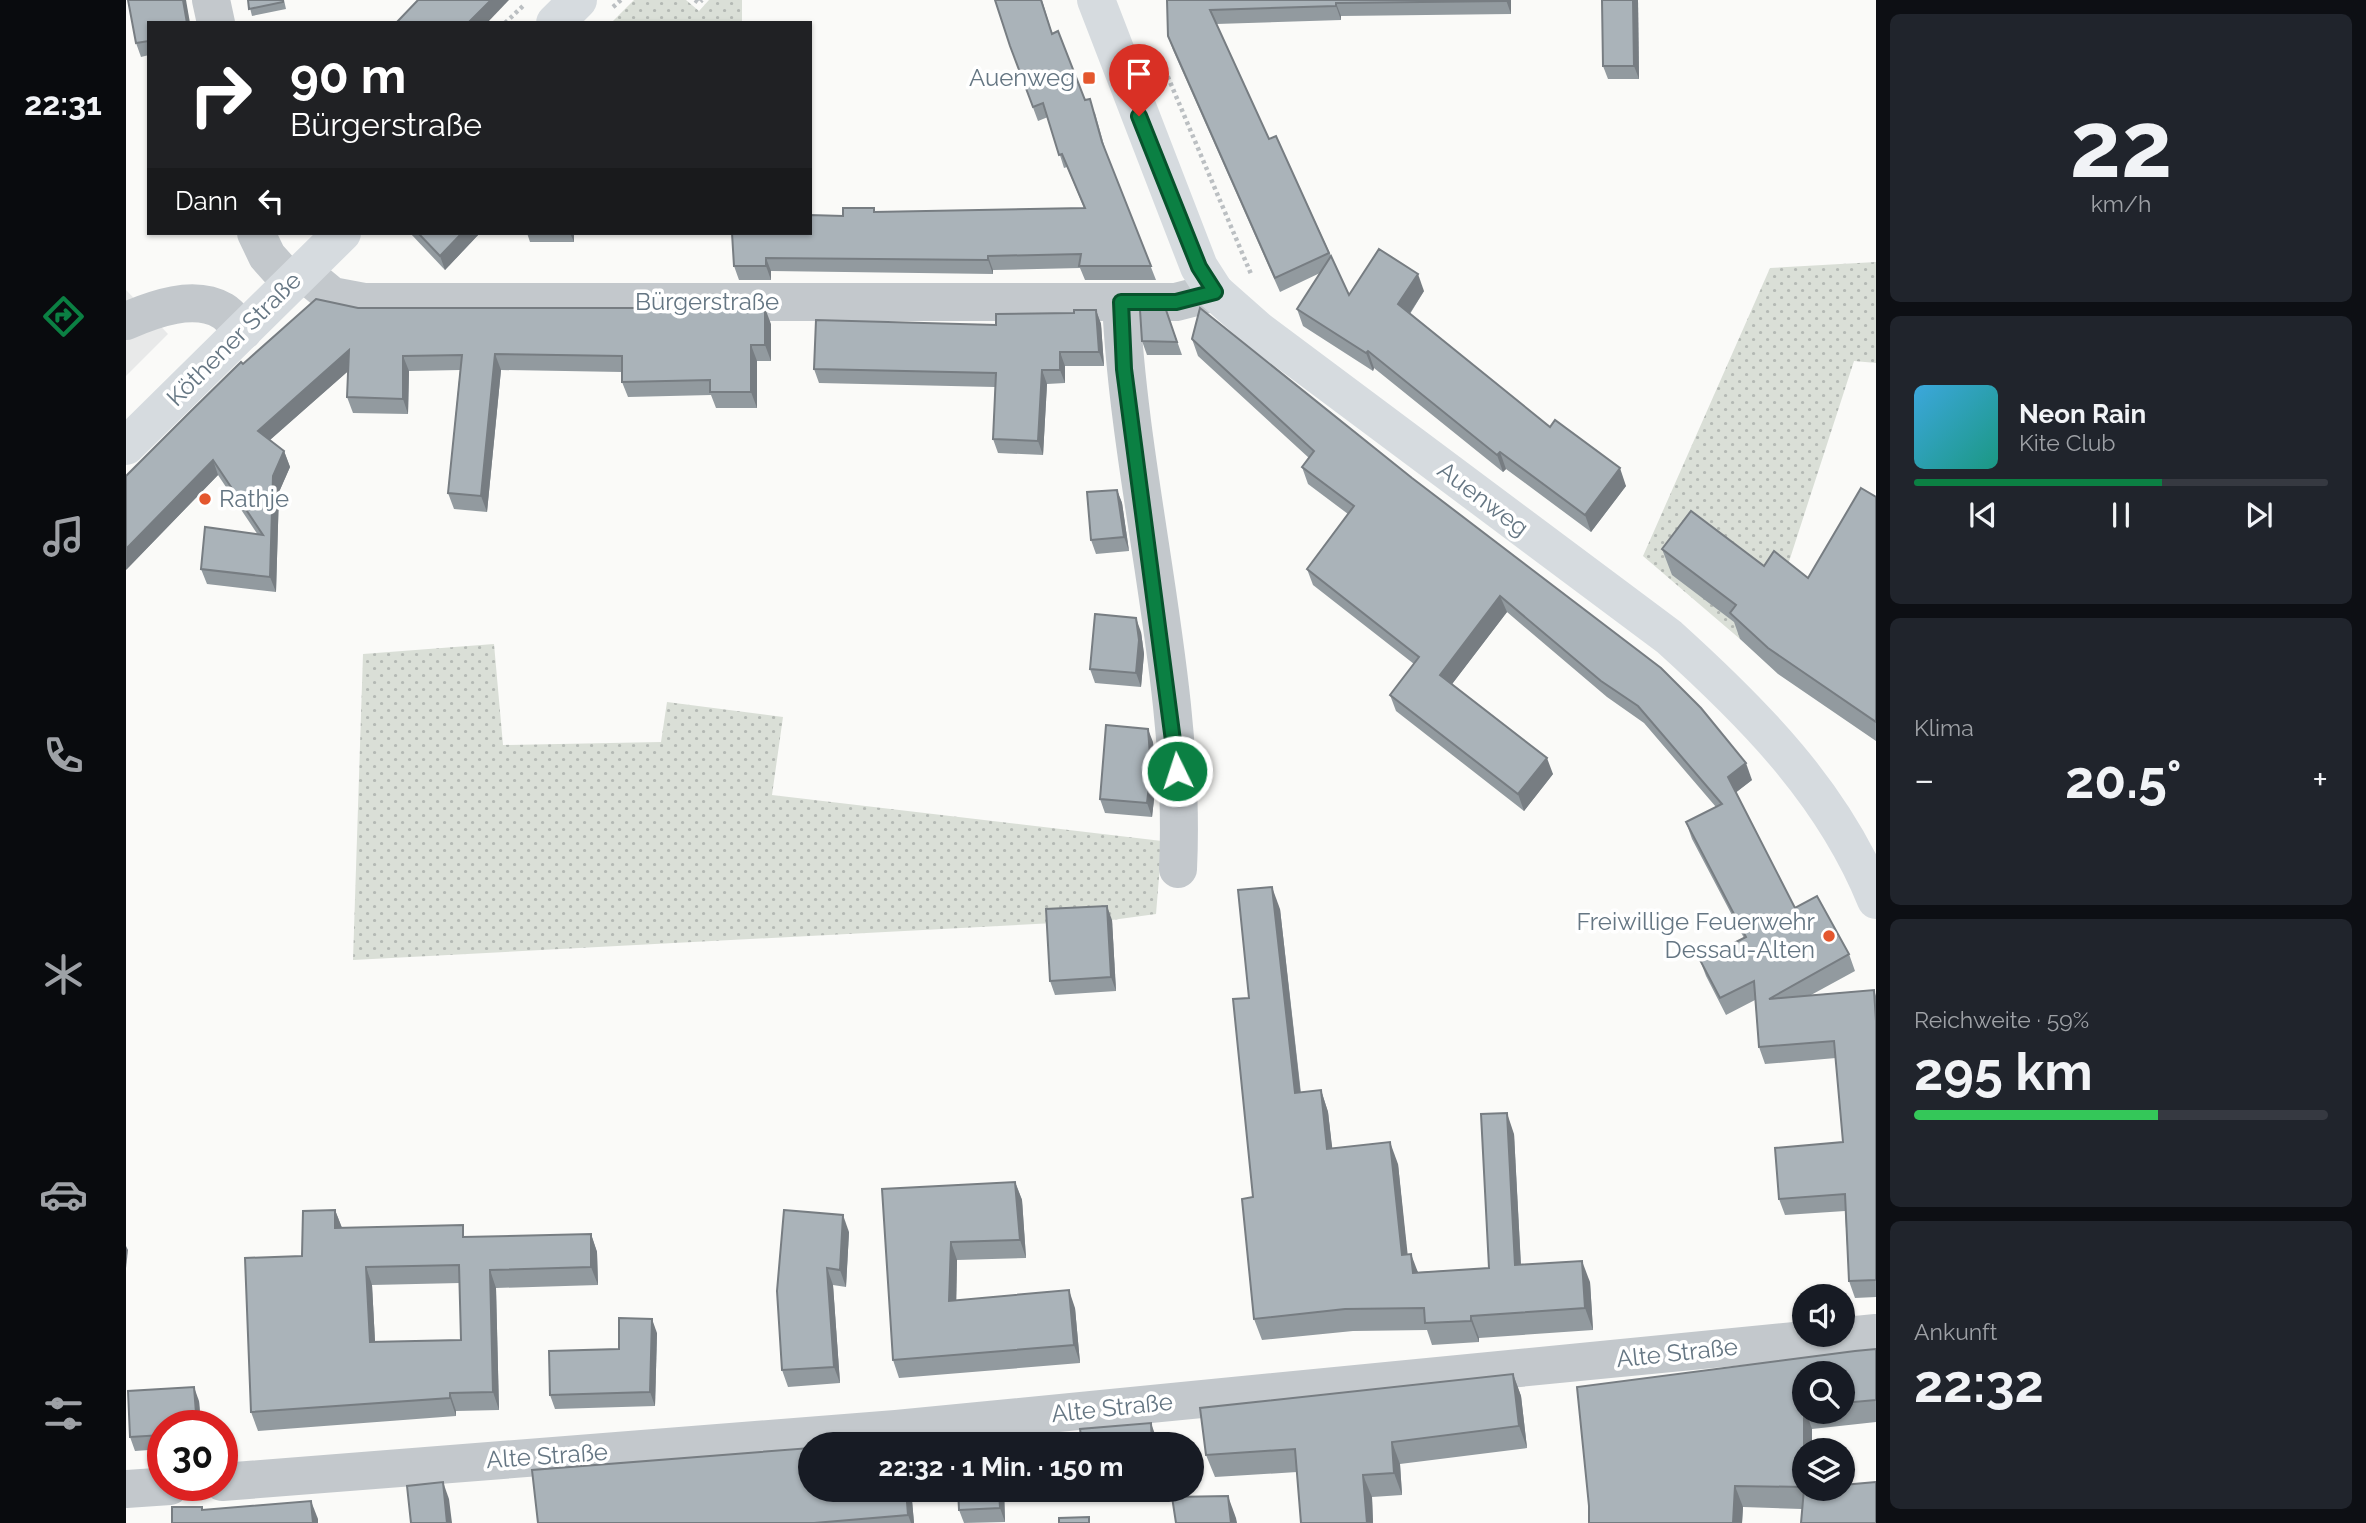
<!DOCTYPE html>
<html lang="de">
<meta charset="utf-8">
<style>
:root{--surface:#171b24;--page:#20242c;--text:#f1f3f6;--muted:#9ea1a6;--line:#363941;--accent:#0b8043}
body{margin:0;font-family:Raleway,sans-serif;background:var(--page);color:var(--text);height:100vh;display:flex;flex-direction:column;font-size:26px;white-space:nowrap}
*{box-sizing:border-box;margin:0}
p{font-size:23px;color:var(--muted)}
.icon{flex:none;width:38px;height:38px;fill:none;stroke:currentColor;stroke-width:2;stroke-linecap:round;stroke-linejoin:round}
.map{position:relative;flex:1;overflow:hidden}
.details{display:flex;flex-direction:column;gap:14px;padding:14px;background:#0d0f14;width:490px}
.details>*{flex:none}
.top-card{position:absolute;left:21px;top:21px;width:665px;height:214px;border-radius:0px;box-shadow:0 2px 5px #0004;background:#202124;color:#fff;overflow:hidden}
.tools{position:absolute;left:1666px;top:1284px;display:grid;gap:14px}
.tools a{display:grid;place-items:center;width:63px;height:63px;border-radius:50%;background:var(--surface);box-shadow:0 2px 5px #0004;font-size:35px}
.speed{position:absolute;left:21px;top:1410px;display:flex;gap:14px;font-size:35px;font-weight:700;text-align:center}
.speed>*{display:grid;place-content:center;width:91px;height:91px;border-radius:50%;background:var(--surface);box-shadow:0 2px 5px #0004;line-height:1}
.speed .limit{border:10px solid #d22;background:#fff;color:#111}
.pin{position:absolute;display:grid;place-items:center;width:60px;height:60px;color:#fff;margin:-72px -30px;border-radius:50% 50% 50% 0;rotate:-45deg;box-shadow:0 0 7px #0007}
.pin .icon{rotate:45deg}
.me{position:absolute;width:77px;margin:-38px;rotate:356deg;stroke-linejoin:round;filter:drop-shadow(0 0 5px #0008)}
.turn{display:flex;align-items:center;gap:24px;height:147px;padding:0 28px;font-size:32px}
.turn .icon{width:91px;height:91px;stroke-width:2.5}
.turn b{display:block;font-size:49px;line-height:60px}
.then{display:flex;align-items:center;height:66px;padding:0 28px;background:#0003;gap:14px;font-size:26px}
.big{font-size:52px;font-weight:700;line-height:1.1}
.details .card{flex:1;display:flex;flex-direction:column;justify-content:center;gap:10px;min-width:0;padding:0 24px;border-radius:10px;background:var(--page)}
.details .dial{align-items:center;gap:0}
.dial b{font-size:91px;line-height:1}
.song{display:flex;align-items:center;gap:21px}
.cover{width:84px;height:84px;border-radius:10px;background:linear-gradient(135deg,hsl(200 70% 55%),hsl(170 70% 35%))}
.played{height:7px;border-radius:4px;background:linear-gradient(90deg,var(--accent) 60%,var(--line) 60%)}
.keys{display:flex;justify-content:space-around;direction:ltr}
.heat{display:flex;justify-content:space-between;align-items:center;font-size:38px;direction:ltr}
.charge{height:10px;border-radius:5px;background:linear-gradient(90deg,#34c759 59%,var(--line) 0)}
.trip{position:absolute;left:672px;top:1432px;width:406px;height:70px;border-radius:35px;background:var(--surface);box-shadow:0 2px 5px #0004;font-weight:700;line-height:70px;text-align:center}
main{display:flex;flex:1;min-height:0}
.tabs{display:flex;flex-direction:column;width:126px;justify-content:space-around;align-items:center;background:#090b0e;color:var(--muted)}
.tabs .icon{width:49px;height:49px}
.tabs .active{color:var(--accent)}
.tabs b{font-size:32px;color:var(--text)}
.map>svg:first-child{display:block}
</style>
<main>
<nav class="tabs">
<b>22:31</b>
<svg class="icon active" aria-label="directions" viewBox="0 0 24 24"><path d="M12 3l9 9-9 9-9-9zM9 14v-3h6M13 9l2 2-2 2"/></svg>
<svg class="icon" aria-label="music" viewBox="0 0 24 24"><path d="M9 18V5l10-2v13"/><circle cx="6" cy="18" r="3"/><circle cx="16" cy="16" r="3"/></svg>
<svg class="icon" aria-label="phone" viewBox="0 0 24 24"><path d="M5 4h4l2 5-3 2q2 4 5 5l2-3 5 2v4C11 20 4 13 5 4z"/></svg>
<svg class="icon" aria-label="climate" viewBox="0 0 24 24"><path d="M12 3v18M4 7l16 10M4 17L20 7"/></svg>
<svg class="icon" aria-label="car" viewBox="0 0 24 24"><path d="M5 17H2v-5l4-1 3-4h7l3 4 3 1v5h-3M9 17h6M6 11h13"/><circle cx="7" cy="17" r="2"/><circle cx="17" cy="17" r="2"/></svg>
<svg class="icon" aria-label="filters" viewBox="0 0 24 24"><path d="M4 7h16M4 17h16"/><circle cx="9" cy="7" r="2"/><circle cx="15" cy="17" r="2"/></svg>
</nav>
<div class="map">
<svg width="1750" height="1523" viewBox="0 0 1750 1523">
<defs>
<pattern id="green-dots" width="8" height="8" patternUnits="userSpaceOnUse" patternTransform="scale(1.75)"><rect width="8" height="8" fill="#dadfd7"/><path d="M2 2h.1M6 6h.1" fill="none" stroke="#b4b9b4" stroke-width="1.8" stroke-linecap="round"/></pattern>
</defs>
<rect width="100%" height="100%" fill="#fafaf8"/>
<polygon fill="#e8e9e9" points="0,290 42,334 0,376"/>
<g fill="url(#green-dots)">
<polygon points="508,0 560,0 573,11 583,0 616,0 616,23 485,23"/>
<polygon points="1750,262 1750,363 1728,361 1658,577 1614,639 1517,556 1644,268"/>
<polygon points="368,644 377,745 535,742 541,702 657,717 646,795 1036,841 1030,914 986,920 227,960 237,654"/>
</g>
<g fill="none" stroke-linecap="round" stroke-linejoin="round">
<g stroke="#bbbfc2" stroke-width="4.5" stroke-dasharray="3.5 3.5" stroke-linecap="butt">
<polyline points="569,0 573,3 576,0"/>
<polyline points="487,7 495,0"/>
<polyline points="379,23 397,6"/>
<polyline points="1039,70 1125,274"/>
</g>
<g stroke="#c3c8cc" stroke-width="38">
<polyline points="85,0 90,23"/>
<polyline points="130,233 141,256 165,283"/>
<polyline points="177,272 206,296 238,302 1050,302 1089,292"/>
<path d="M 995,302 C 1004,490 1061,682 1052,869"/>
<path d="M 0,321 C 28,309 68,294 97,311 C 104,315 111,325 117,331"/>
<polyline points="96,1482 770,1429 1750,1333"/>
<polyline points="0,1489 44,1486"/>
</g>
<g stroke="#d6dbdf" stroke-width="38">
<path d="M 970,0 L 1073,267 L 1089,292 L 1132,330 L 1543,637 C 1627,713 1707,793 1750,900"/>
<polyline points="429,23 452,0"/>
<polyline points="0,446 216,233"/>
</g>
</g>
<g fill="#929a9f" fill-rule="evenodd">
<polygon points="122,0 158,0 160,9 126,16"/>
<polygon points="869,0 916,0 926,33 959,100 969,113 980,152 1030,280 959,280 954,268 867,270 867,274 645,271 645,280 613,280 608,266 717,216 748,208 749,212 958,208 941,167 938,168 922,117 912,121 884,46"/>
<polygon points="1041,0 1385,0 1385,14 1215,16 1215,20 1090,24 1143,139 1150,136 1223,295 1298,291 1284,314 1424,427 1500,486 1465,532 1380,469 1377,472 1248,368 1247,371 1177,326 1171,309 1194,273 1154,292 1047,50 1042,36"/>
<polygon points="1512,0 1513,79 1482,79 1477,66"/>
<polygon points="23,23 23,55 15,57 10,43"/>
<polygon points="284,233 354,233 319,270"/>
<polygon points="401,233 448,233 448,242 404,242"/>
<polygon points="232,308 645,324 645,361 631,361 631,408 590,408 585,395 502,397 496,382 496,372 375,370 361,512 328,509 322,493 334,370 283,371 282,414 227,413 221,397 222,371 144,440 158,451 164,467 153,492 150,592 81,584 75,569 132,535 92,475 0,570 117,364"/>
<polygon points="970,310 975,324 978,366 939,366 939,383 921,384 917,455 872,453 867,439 869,387 693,383 688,369 870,325"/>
<polygon points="1040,310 1056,355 1021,355 1016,341"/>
<polygon points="1066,339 1626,780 1610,792 1669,908 1723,954 1729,971 1685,995 1748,990 1750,996 1750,1297 1729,1298 1723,1281 1719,1211 1659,1215 1653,1199 1717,1142 1710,1058 1639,1064 1633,1047 1629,1000 1600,1015 1580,976 1574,960 1618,938 1566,839 1560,822 1590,807 1518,723 1481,697 1381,612 1326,684 1427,774 1398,811 1270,711 1264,695 1288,664 1187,585 1181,569 1222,514 1182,484 1176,467 1183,458 1072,356"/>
<polygon points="991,490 996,503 1003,551 970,554 965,540"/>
<polygon points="1750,497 1750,741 1652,674 1614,639 1608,622 1546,575 1536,549 1638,566 1682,578"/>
<polygon points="1015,632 1018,654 1015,687 969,683 964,669"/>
<polygon points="1027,742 1030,782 1026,817 979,813 974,799"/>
<polygon points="1154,909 1175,1093 1195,1090 1202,1112 1206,1149 1272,1164 1281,1254 1292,1272 1363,1268 1388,1134 1395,1265 1464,1282 1467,1330 1353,1338 1353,1342 1306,1345 1301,1330 1227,1331 1136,1340 1128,1319 1127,1197 1123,998"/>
<polygon points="986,920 990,991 929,995 924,981"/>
<polygon points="889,1182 896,1200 900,1258 831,1260 830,1300 949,1308 954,1363 773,1378 767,1360 756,1189"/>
<path d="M 209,1210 L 216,1228 L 341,1237 L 465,1234 L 471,1252 L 472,1285 L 370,1288 L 373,1410 L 330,1411 L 330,1416 L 132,1431 L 125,1412 L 176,1256 ZM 334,1283 L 335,1340 L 249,1342 L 246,1285 Z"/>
<polygon points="723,1232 720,1287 707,1285 714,1383 662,1387 656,1370 651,1291"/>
<polygon points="531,1333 529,1406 429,1409 424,1395 493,1349"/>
<path d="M 1750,1349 L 1750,1422 L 1686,1429 L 1686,1451 L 1678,1451 L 1678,1489 L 1717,1489 L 1717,1485 L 1750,1482 L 1750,1523 L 1675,1523 L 1676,1509 L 1617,1507 L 1616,1523 L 1463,1523 L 1463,1506 L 1451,1387 L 1729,1351 ZM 1678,1374 L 1717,1374 L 1717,1412 L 1678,1412 Z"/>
<polygon points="1387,1374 1395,1396 1401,1448 1274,1464 1276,1495 1246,1497 1247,1523 1175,1523 1171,1472 1089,1477 1080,1455"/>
<polygon points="73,1401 75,1426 37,1426 37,1449 9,1451 4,1437"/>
<polygon points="684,1489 785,1489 788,1523 412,1523"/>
<polygon points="832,1489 878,1489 879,1522 838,1523 833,1510"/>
</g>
<g fill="#777d82">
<polygon points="57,0 60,0 64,23 61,23"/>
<polygon points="365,0 383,0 361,23 342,23"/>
<polygon points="1380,0 1385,0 1385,14"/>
<polygon points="1507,0 1512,0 1513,79 1508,66"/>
<polygon points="1210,3 1215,16 1215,20 1210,6"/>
<polygon points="336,233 354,233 319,270 314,256"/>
<polygon points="444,233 448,233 448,242"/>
<polygon points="862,256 867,270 867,274 862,260"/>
<polygon points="640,258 645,271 645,280 640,266"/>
<polygon points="1292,274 1298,291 1278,322 1272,304"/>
<polygon points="639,308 645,324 645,361 639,345"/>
<polygon points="970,310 975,324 978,366 973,352"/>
<polygon points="625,345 631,361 631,408 625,392"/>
<polygon points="223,350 228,366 137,446 132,431"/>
<polygon points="1242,351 1248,368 1247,371 1240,353"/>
<polygon points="934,352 939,366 939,383 934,370"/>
<polygon points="369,354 375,370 361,512 355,496"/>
<polygon points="277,356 283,371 282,414 277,399"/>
<polygon points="916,370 921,384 917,455 912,441"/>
<polygon points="158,451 164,467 153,492 150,592 144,577 147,476"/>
<polygon points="1374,452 1380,469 1377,472 1371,455"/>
<polygon points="87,460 92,475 0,570 0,549"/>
<polygon points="1494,468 1500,486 1465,532 1459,515"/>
<polygon points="991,490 996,503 1003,551 998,537"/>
<polygon points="1374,596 1381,612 1320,692 1314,675"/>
<polygon points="1010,618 1015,632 1018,654 1015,687 1010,673"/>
<polygon points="1022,729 1027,742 1030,782 1026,817 1021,803"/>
<polygon points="1421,758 1427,774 1398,811 1392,794"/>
<polygon points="1620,763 1626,780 1608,794 1602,777"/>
<polygon points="1146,887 1154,909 1177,1115 1169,1093"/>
<polygon points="981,906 986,920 990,991 985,977"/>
<polygon points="1195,1090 1202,1112 1209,1171 1201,1149"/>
<polygon points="1381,1113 1388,1134 1396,1287 1389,1265"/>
<polygon points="1264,1142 1272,1164 1284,1276 1276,1255"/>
<polygon points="889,1182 896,1200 900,1258 894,1240"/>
<polygon points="209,1210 216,1228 209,1228"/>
<polygon points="717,1215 723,1232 720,1287 714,1270"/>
<polygon points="465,1234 471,1252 472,1285 465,1267"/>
<polygon points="825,1242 831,1260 830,1319 823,1301"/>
<polygon points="0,1246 2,1250 0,1268"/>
<polygon points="1285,1254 1293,1275 1287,1273"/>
<polygon points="1456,1261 1464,1282 1467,1330 1459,1308"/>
<polygon points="240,1267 246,1285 250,1360 244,1342"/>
<polygon points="701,1268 707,1285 714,1383 708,1367"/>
<polygon points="364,1270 370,1288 373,1410 367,1392"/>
<polygon points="943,1290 949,1308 954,1363 948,1345"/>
<polygon points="1345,1316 1353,1338 1353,1342 1345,1321"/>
<polygon points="526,1319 531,1333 529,1406 524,1392"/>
<polygon points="1387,1374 1395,1396 1401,1448 1393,1426"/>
<polygon points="68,1387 73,1401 75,1426 71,1426"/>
<polygon points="324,1393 330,1411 330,1416 324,1398"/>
<polygon points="1679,1412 1680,1412 1686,1429 1686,1451 1678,1451 1678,1488 1678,1487"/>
<polygon points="1025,1423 1030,1437 1030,1444 1026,1444"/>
<polygon points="1266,1442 1274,1464 1276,1495 1268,1473"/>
<polygon points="1237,1475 1246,1497 1247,1523 1241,1523"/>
<polygon points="317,1482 323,1499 326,1523 321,1523"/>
<polygon points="1609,1486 1617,1507 1616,1523 1607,1523"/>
<polygon points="780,1489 785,1489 788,1523 785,1523 782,1515"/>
<polygon points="873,1489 878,1489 879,1522 874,1508"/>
<polygon points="1102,1496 1110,1518 1111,1523 1105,1523"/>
<polygon points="185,1501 192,1519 192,1523 187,1523"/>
</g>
<g fill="#aab3b9" stroke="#777d82" stroke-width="2" fill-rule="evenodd">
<polygon points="2,0 57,0 61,23 23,23 23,41 10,43"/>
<polygon points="122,0 157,0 157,2 123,9"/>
<polygon points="292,0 365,0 342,23 270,23"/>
<polygon points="869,0 915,0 926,34 932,31 959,100 964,99 976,142 1025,266 953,266 955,254 862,256 862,260 640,258 640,266 608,266 606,233 684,233 684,215 717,216 717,208 748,208 748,212 959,208 936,154 933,155 917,103 907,107 884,46"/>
<polygon points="1041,0 1380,0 1380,1 1210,3 1210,6 1084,10 1143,139 1150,136 1203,253 1149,278 1042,36"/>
<polygon points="1476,0 1507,0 1508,66 1477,66"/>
<polygon points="292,233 336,233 314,256"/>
<polygon points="1253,249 1292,274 1272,304 1424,427 1429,420 1494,468 1459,515 1374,452 1371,455 1242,351 1240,353 1171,309 1205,256 1223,295"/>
<polygon points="190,299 232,308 639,308 639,345 625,345 625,392 584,392 584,380 496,382 496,356 369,354 355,496 322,493 336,355 277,356 277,399 221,397 223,350 132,431 158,451 147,476 144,577 75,569 79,527 137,535 87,460 0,549 0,476 64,412 115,362 117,364"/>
<polygon points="1074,308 1286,478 1535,668 1575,708 1620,763 1602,777 1669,908 1691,896 1723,954 1643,999 1748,990 1750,1021 1750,1280 1723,1281 1719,1194 1653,1199 1649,1148 1717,1142 1708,1041 1633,1047 1628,981 1594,998 1574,960 1620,937 1560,822 1596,804 1512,706 1475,681 1374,596 1314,675 1421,758 1392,794 1264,695 1293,657 1181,569 1228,506 1176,467 1188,451 1066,339"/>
<polygon points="948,310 970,310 973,352 934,352 934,370 916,370 912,441 867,439 870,373 688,369 690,320 870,325 870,314 948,313"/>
<polygon points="1014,310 1040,310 1051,342 1016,341"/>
<polygon points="1735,488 1750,497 1750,722 1642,648 1604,613 1610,605 1536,549 1565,511 1638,566 1648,551 1682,578"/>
<polygon points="991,490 998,537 965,540 961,492"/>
<polygon points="969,614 1010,618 1013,640 1010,673 964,669"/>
<polygon points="980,725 1022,729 1025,768 1021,803 974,799"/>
<polygon points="1146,887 1169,1093 1195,1090 1201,1149 1264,1142 1276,1255 1285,1254 1287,1273 1363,1268 1355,1114 1381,1113 1389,1265 1456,1261 1459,1308 1345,1316 1345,1321 1299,1323 1298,1308 1219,1309 1128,1319 1116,1199 1127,1197 1107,999 1123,998 1112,890"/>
<polygon points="981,906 985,977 924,981 920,909"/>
<polygon points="889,1182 894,1240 825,1242 823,1301 943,1290 948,1345 767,1360 756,1189"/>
<path d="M 209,1210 L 209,1228 L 337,1225 L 337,1237 L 465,1234 L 465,1267 L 364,1270 L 367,1392 L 324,1393 L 324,1398 L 125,1412 L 119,1258 L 176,1256 L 177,1211 ZM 333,1265 L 335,1340 L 244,1342 L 240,1267 Z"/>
<polygon points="658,1210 717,1215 714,1270 701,1268 708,1367 656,1370 651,1291"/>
<polygon points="493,1318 526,1319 524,1392 424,1395 423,1351 493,1349"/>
<polygon points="1750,1349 1750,1400 1717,1403 1717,1374 1678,1374 1678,1487 1609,1486 1607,1523 1463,1523 1463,1506 1451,1387 1729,1351"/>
<polygon points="1387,1374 1393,1426 1266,1442 1268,1473 1237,1475 1241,1523 1175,1523 1169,1449 1080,1455 1074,1408"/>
<polygon points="68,1387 71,1426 37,1426 37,1435 4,1437 2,1391"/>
<polygon points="1025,1423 1026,1444 956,1444 954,1429"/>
<polygon points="871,1437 871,1444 830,1444 829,1439"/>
<polygon points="776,1441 777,1444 736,1444"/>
<polygon points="684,1448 684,1489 780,1489 782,1515 688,1523 412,1523 406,1470"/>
<polygon points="317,1482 321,1523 285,1523 281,1486"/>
<polygon points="1750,1482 1750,1523 1675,1523 1678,1489 1717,1489 1717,1485"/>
<polygon points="832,1489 873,1489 874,1508 833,1510"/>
<polygon points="1102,1496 1105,1523 1050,1523 1046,1497"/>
<polygon points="185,1501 187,1523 46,1523 46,1507 76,1507 76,1510"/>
<polygon points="963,1517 963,1523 933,1523 933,1518"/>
</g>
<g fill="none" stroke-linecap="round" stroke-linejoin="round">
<defs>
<polyline id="route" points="1013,116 1073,267 1089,292 1050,302 995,302 998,369 1051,771"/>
</defs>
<use href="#route" stroke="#07532c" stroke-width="18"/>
<use href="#route" stroke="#0b8043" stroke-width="12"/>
</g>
<g fill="#e4572e" stroke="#fff" stroke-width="2.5">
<rect x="956" y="71" width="14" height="14" rx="3.5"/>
<circle cx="79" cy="499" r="7"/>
<circle cx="1703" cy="936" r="7"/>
</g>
<g text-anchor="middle" stroke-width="7" stroke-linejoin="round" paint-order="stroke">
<g font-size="24" fill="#657683" stroke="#fff" text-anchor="end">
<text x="949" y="86">Auenweg</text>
<text x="93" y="507" text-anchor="start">Rathje</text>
<text x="1689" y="930">Freiwillige Feuerwehr<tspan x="1689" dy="28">Dessau-Alten</tspan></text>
</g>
<g font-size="24" fill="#657683" stroke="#fff">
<text x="581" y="310">Bürgerstraße</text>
<text transform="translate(108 339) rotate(-45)" y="8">Köthener Straße</text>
<text transform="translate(1357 499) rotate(37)" y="8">Auenweg</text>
<text transform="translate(1551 1353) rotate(-6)" y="8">Alte Straße</text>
<text transform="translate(986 1408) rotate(-6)" y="8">Alte Straße</text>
<text transform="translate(421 1456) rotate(-4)" y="8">Alte Straße</text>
</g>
</g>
</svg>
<div class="tools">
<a><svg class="icon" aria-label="sound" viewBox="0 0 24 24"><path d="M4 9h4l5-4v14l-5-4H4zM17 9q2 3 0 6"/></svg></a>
<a><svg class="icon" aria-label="search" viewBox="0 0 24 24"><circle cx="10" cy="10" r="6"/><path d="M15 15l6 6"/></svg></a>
<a><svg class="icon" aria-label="layers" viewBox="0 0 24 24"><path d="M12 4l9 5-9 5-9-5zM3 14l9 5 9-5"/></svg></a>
</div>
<div class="speed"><div class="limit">30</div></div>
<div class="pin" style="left:1013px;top:116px;background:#d93025"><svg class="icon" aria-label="arrive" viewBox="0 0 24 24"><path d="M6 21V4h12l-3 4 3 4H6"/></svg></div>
<svg class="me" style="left:1051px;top:771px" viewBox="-20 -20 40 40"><circle r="17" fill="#0b8043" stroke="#fff" stroke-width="3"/><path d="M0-11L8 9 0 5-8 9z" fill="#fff"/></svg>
<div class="trip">22:32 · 1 Min. · 150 m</div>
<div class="top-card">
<div class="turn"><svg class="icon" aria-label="right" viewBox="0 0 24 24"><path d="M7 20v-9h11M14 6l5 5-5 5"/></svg><div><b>90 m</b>Bürgerstraße</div></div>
<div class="then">Dann<svg class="icon" aria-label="left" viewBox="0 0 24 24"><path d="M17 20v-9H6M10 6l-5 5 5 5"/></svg></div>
</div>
</div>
<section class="details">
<div class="card dial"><b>22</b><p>km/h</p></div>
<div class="card">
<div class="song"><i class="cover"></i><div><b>Neon Rain</b><p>Kite Club</p></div></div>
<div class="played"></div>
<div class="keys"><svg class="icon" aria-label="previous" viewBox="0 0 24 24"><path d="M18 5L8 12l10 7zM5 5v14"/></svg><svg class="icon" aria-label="pause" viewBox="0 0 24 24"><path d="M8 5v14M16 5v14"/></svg><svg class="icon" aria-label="next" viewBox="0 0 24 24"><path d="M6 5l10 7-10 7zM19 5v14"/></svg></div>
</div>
<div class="card"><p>Klima</p>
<div class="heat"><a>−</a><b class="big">20.5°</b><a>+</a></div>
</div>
<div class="card"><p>Reichweite · 59%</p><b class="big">295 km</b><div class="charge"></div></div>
<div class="card"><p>Ankunft</p><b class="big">22:32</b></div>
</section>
</main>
